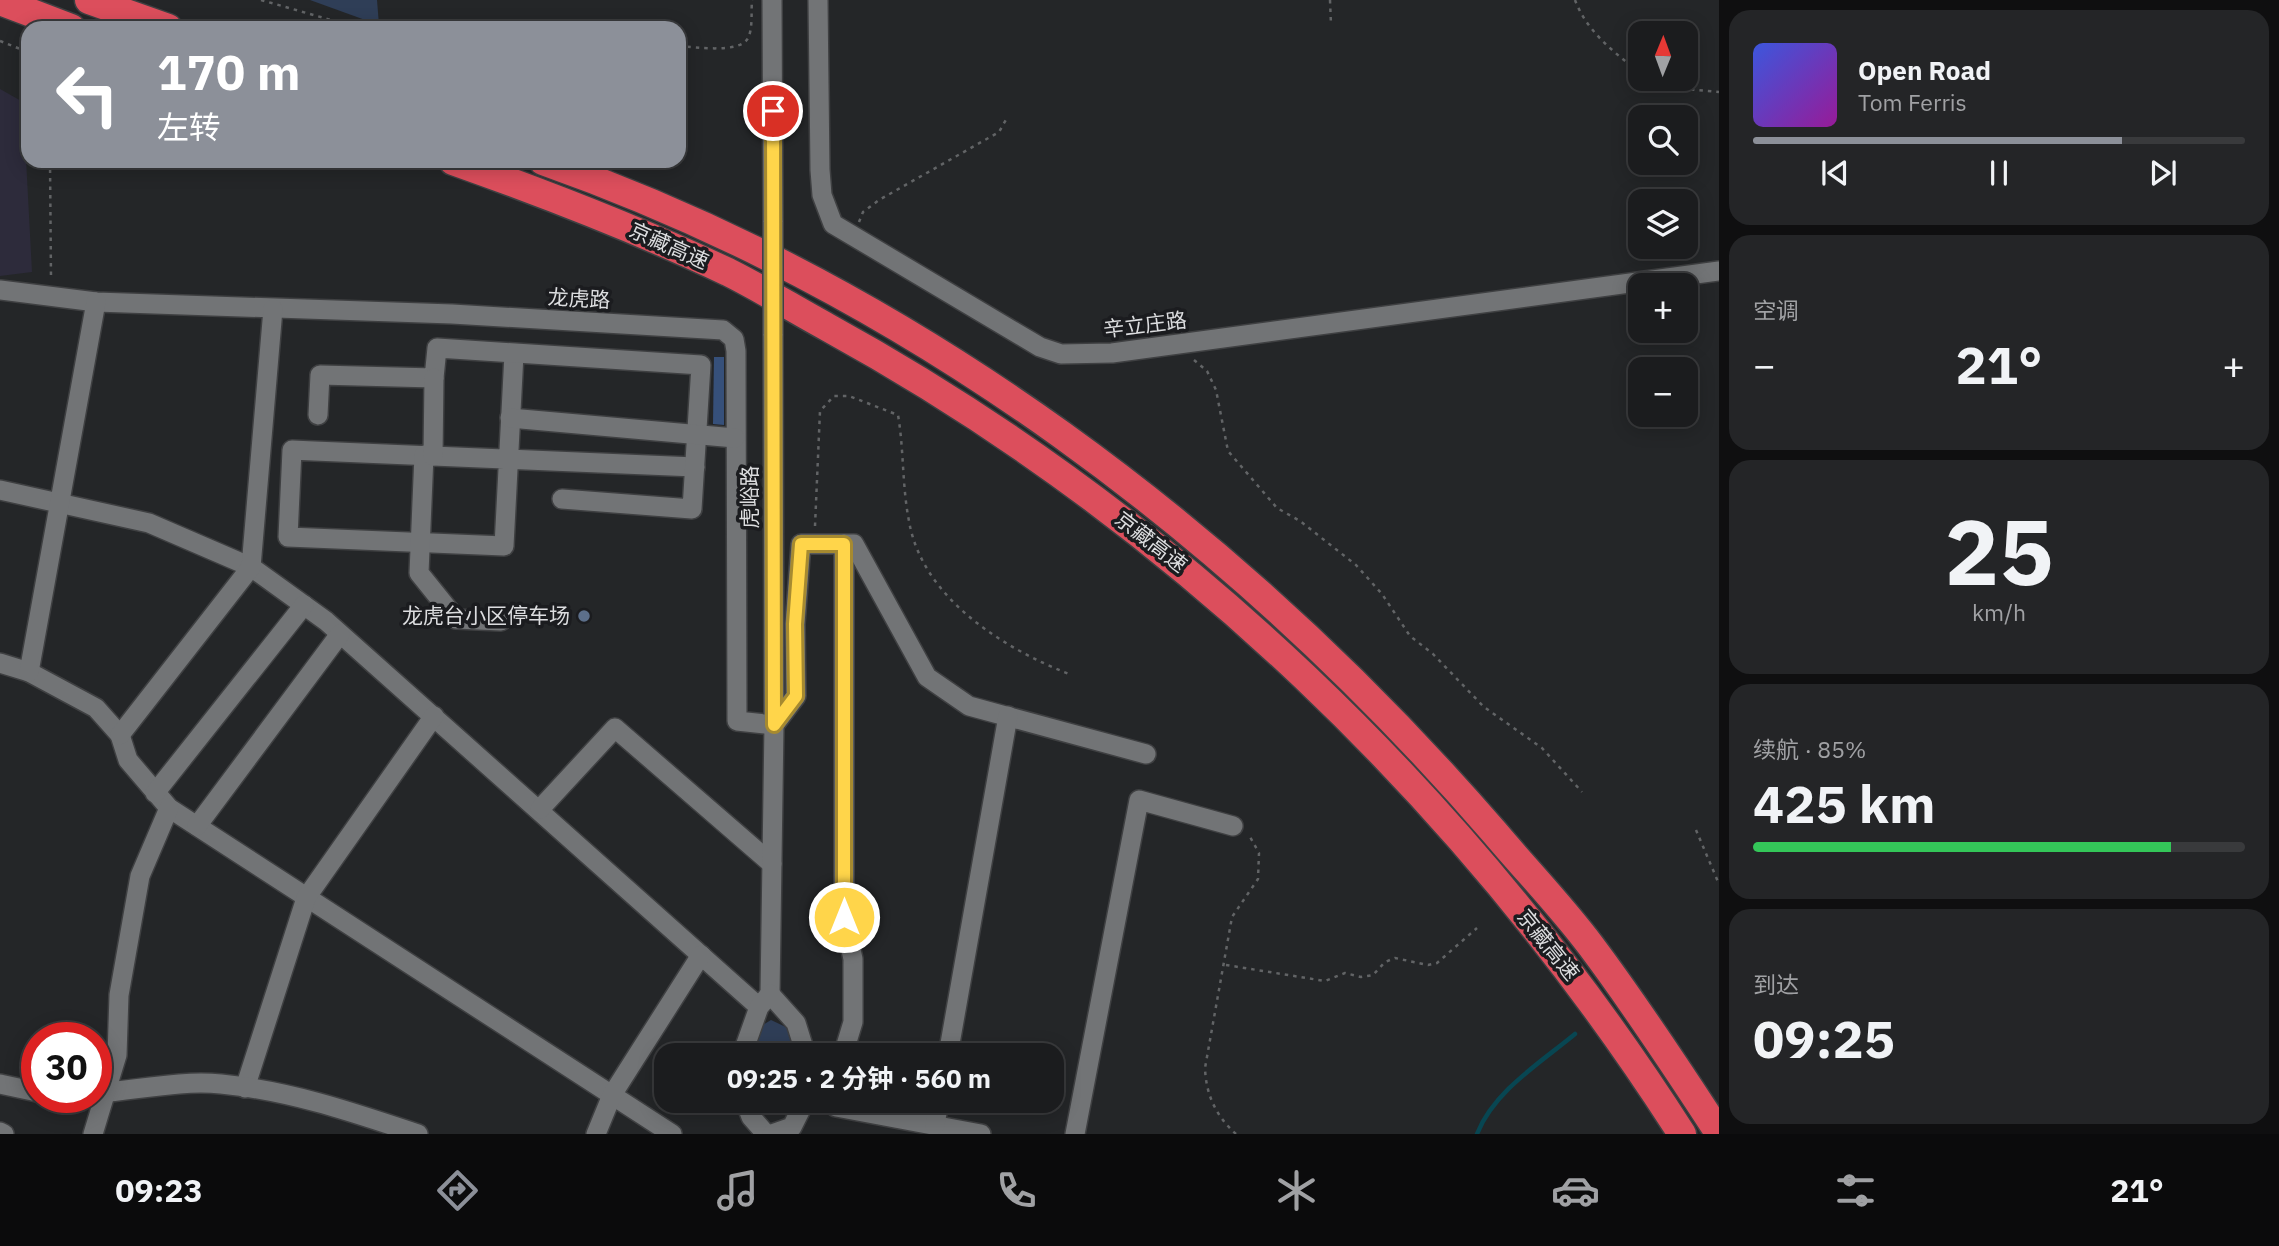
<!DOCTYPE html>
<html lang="zh">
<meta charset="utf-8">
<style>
:root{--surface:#1b1c1e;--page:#242527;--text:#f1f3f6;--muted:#a0a1a4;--line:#393a3c;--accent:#8c9099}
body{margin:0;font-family:"IBM Plex Sans","Noto Sans SC",sans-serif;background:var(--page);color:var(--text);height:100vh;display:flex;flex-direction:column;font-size:26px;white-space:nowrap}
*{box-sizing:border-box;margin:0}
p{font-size:23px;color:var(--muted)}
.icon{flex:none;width:38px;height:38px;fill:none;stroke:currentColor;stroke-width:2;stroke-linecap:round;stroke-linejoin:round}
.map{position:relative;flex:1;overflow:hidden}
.drawer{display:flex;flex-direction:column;gap:10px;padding:10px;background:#0f0f10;width:560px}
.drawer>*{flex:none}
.banner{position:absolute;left:21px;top:21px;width:665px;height:147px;border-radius:21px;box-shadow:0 4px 18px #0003,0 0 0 2px var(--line);background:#8c9099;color:#fff;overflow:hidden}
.needle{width:46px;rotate:1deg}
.tools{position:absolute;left:1628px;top:21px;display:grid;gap:14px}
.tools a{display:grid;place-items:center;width:70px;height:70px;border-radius:14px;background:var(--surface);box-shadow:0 4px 18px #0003,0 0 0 2px var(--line);font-size:35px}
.speed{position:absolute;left:21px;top:1022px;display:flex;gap:14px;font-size:35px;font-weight:700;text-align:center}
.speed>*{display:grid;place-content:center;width:91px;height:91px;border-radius:50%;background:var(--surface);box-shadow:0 4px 18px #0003,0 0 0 2px var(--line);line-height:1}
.speed .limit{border:10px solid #d22;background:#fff;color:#111}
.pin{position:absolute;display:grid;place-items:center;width:60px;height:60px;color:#fff;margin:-30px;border:4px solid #fff;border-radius:50%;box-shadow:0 2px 7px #0007}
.me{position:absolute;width:77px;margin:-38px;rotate:0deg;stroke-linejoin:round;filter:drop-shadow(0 0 5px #0008)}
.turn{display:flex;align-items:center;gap:24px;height:147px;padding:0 21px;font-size:32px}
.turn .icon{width:91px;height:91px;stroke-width:2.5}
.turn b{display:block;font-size:49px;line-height:60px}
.big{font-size:52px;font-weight:700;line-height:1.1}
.drawer .card{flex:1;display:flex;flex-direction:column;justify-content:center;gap:10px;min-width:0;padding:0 24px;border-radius:21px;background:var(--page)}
.drawer .dial{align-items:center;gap:0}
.dial b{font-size:91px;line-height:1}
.song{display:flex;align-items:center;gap:21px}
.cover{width:84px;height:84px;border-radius:10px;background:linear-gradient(135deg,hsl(230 70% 55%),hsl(300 70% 35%))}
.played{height:7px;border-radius:4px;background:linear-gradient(90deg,var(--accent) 75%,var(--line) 75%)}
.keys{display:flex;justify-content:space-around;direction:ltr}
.heat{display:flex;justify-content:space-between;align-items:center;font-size:38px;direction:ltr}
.charge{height:10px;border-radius:5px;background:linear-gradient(90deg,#34c759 85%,var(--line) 0)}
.trip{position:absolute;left:654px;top:1043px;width:410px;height:70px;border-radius:21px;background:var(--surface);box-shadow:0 4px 18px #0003,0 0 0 2px var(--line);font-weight:700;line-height:70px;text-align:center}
.menu{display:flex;height:112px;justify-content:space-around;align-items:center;background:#0b0b0c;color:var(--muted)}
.menu .icon{width:49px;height:49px}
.menu .active{color:var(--accent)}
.menu b{font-size:32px;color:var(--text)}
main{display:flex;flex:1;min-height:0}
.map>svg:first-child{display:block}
</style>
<main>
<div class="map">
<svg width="1719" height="1134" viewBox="0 0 1719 1134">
<rect width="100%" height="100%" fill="#242628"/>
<polygon fill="#2d2b3b" points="0,89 23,102 32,272 0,276"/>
<g fill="#2f3e57">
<polygon points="310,0 377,0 379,25"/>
<polygon points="771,1020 790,1029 800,1055 749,1055 761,1026"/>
</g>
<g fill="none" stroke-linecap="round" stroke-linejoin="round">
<path stroke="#084652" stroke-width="4.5" d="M 1477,1134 C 1494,1091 1540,1063 1575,1034"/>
</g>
<polygon fill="#36507a" points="714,357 724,357 724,425 713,424"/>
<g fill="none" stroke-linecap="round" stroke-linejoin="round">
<defs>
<g id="minor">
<polyline points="772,0 773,222"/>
<polyline points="818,0 820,170 822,195 833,224 1040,347 1061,354 1112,353 1719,271"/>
<polyline points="0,290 96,302 452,314 723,330 734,339 736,351 737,721 774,725 796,696 795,624 801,544 854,544 927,677 969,706 1146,754"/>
<path d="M 514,354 L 504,546 L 288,537 L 292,450 C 426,456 560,461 695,467"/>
<polyline points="318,415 320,375 434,378 437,348 701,365 692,509 562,499"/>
<polyline points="510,418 735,438"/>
<polyline points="424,455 419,573 456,619 501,621"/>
<polyline points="433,456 434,378"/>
<polyline points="0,490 149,523 251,567 326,621 759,1007"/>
<polyline points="0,663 29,672 96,708 120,735 128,760 169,808 672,1134"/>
<polyline points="29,672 96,302"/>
<polyline points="120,735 251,567 273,309"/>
<polyline points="155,793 304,605"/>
<polyline points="540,809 615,728 772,864"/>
<polyline points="197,826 340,634"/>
<polyline points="770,994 774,725 773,334"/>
<polyline points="742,1055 759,1007 770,994 796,1023 806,1055"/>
<polyline points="843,1055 853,1022 853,959 844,917 844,544"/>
<polyline points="948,1055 1008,716"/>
<polyline points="0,1084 37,1092"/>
<polyline points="245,1088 306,898 434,716"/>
<path d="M 98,1093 C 138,1090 180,1080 221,1084 C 291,1091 352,1112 418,1134"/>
<polyline points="745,1101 751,1117 766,1134"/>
<polyline points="836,1107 981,1134"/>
<polyline points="935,1125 939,1101"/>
<polyline points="0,1132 4,1134"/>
<polyline points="93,1134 117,1055 119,995 140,876 169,808"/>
<polyline points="596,1134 612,1095 701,955"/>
<polyline points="772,1134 792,1127 805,1101"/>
<polyline points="1075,1134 1139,800 1233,826"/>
</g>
<g id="highway">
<polyline points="89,0 168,28"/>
<polyline points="0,1 71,28"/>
<path d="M 453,161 C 546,194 639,230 728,272 C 762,289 794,309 827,327 C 1175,518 1468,800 1682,1134"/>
<path d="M 543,161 C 914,292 1239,537 1495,833 C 1527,871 1562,907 1591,946 C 1636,1006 1678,1070 1719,1133"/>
</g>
</defs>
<use href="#minor" stroke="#3f4042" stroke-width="22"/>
<use href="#highway" stroke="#3f4042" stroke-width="31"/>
<g stroke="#626466" stroke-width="2.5" stroke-dasharray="3.5 5" stroke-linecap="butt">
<polyline points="261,0 359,28"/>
<polyline points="1330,0 1331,25"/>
<path d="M 1575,0 C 1587,32 1614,52 1640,73"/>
<polyline points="0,41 28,52"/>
<path d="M 679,46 C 694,47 740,54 748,38 C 753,29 751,11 752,0"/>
<polyline points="1650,79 1676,88 1719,92"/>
<polyline points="50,161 51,278"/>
<polyline points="859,222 863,212 879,200 999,132 1007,118"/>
<polyline points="1194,360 1207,371 1216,390 1228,451 1277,508 1300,521 1356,565 1382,594 1410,636 1433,654 1484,707 1542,748 1582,792"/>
<path d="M 815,526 L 820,411 L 834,396 L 849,396 L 898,415 C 904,450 902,486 909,521 C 922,598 1003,648 1069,674"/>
<polyline points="1696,830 1719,884"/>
<polyline points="1226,965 1325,981 1345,973 1361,977 1373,975 1385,962 1395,958 1428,965 1437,963 1477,928"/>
<path d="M 1236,1134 C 1216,1116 1206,1095 1205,1068 L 1232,917 L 1258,879 L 1259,853 L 1249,835"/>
</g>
<use href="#minor" stroke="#727476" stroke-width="19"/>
<use href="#highway" stroke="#dc4e5c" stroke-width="28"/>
<defs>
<polyline id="minor-bridge" points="773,334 773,222"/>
</defs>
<use href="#minor-bridge" stroke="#3f4042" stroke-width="22" stroke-linecap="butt"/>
<use href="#minor-bridge" stroke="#727476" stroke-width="19"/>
</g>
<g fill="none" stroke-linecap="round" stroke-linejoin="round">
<defs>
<polyline id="route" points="773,111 774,725 796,696 795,624 801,544 844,544 844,917"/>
</defs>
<use href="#route" stroke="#a68a30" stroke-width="18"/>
<use href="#route" stroke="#ffd54a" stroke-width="12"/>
</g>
<circle fill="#5c6f8a" stroke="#1b1c1f" stroke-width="2.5" cx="584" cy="616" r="7"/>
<g text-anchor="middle" stroke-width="7" stroke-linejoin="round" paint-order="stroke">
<g font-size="21" fill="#dcdddf" stroke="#1b1c1f">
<text transform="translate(669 246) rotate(24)" y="7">京藏高速</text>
<text transform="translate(579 299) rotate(3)" y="7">龙虎路</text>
<text transform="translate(1145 325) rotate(-7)" y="7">辛立庄路</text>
<text transform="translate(750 497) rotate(-90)" y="7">虎峪路</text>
<text transform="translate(1151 542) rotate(38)" y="7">京藏高速</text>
<text transform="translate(1548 945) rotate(51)" y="7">京藏高速</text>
</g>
<g font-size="21" fill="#dcdddf" stroke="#1b1c1f" text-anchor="end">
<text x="570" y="623">龙虎台小区停车场</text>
</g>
</g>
</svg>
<div class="tools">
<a><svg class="needle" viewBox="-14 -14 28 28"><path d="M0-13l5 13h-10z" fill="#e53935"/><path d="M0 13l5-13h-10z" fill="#a0a1a4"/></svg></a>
<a><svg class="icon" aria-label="search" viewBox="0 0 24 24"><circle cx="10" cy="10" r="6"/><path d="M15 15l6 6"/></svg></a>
<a><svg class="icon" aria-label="layers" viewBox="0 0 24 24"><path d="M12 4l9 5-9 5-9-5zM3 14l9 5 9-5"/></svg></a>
<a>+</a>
<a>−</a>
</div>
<div class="speed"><div class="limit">30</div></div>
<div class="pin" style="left:773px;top:111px;background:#d93025"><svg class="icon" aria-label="arrive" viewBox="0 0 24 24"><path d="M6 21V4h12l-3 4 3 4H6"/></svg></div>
<svg class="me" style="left:844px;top:917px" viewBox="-20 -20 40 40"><circle r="17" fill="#ffd54a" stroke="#fff" stroke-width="3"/><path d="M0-11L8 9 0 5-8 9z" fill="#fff"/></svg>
<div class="trip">09:25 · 2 分钟 · 560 m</div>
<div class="banner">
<div class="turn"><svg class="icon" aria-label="left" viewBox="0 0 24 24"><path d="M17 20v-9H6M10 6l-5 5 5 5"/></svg><div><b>170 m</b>左转</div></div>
</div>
</div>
<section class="drawer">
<div class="card">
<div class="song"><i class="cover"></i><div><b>Open Road</b><p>Tom Ferris</p></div></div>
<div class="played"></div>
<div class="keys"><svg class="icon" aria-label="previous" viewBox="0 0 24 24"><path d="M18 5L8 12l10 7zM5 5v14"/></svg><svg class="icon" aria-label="pause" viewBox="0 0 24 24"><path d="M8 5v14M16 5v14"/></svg><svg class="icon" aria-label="next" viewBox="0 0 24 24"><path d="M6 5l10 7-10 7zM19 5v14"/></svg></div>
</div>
<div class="card"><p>空调</p>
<div class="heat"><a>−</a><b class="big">21°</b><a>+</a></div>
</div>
<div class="card dial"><b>25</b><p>km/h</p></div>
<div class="card"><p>续航 · 85%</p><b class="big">425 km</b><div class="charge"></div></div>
<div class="card"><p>到达</p><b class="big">09:25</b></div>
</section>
</main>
<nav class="menu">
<b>09:23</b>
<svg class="icon active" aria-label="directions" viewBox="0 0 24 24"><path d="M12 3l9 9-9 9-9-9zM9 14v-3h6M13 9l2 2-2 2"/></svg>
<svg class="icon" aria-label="music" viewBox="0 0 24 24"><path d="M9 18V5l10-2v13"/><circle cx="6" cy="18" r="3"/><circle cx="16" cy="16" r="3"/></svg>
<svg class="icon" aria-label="phone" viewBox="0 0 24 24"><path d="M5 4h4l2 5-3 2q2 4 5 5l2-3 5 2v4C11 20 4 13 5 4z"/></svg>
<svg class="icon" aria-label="climate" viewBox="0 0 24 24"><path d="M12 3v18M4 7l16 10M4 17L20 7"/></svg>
<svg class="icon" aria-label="car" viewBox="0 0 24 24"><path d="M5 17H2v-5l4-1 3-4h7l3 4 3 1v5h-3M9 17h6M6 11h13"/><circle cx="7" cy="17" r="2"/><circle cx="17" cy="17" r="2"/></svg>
<svg class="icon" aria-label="filters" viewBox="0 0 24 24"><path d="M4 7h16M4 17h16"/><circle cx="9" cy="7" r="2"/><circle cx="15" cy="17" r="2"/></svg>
<b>21°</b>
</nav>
